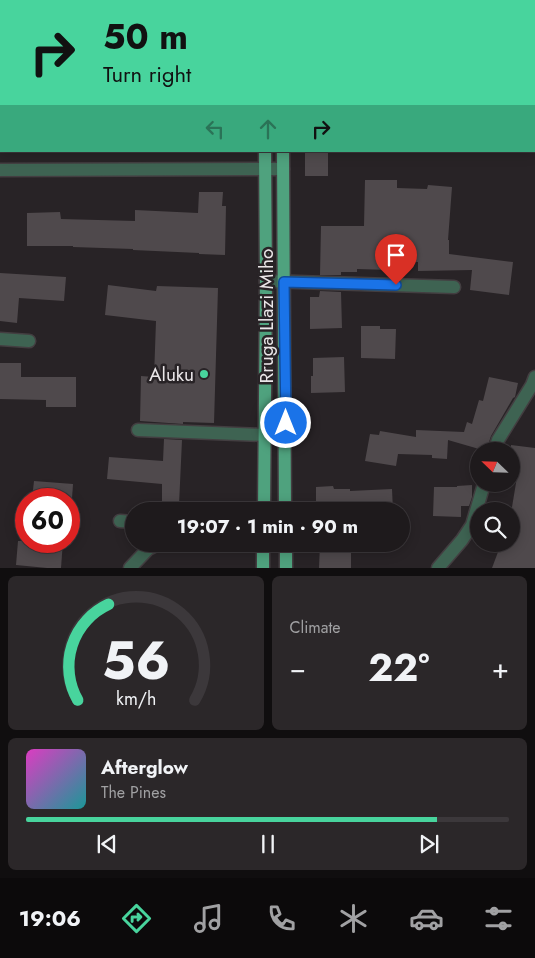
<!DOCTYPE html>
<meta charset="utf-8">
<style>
:root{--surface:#1e1a1c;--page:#2b2729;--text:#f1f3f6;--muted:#a1a1a3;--line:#3c383b;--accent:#48d49d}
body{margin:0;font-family:Jost,sans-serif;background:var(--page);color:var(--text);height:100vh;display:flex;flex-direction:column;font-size:19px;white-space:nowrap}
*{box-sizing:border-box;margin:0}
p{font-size:16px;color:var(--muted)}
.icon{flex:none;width:28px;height:28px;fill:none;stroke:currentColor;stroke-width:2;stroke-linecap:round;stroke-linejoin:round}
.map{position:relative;height:568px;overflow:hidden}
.drawer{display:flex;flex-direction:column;gap:8px;padding:8px;background:#100e0f;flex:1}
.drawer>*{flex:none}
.guide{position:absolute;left:0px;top:0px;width:535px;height:152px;box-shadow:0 2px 12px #0003,0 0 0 1px var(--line);background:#48d49d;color:#111;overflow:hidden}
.needle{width:32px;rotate:293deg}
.tools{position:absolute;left:470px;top:442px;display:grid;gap:10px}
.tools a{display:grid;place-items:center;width:50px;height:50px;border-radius:50%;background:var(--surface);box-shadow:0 2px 12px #0003,0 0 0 1px var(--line);font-size:25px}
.speed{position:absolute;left:15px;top:488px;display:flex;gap:10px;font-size:25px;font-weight:700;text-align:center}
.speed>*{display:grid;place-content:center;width:65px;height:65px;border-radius:50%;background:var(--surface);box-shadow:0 2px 12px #0003,0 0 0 1px var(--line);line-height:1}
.speed .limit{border:8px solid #d22;background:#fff;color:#111}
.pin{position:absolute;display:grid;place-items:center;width:42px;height:42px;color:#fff;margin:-51px -21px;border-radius:50% 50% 50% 0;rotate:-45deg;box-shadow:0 0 5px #0007}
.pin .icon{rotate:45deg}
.me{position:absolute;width:55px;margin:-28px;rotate:0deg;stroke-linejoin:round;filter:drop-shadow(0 0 4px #0008)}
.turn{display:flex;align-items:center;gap:18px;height:105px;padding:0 20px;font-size:22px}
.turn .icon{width:65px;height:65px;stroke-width:2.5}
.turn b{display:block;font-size:35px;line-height:42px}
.lanes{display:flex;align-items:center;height:48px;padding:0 20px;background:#0003;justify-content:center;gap:25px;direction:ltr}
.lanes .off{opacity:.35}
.big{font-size:38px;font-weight:700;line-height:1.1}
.drawer .card{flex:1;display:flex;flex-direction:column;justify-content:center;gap:8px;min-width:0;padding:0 18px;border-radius:8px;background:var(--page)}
.drawer .dial{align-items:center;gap:0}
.dial svg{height:130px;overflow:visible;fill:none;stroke:var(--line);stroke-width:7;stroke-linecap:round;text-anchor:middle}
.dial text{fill:var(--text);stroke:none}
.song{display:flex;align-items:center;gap:15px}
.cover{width:60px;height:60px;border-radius:8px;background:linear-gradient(135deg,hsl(310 70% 55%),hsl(180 70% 35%))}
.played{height:5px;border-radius:2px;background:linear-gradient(90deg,var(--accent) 85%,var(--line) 85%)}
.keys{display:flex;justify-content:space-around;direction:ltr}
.heat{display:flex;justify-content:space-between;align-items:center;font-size:28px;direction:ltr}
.drawer .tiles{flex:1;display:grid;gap:8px;grid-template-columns:1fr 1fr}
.card:last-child{grid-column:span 2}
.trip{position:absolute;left:125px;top:502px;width:285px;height:50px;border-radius:25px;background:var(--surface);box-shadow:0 2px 12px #0003,0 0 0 1px var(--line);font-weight:700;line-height:50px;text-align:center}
.tab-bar{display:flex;height:80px;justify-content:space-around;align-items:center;background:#0c0a0b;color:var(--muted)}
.tab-bar .icon{width:35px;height:35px}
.tab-bar .selected{color:var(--accent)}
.tab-bar b{font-size:22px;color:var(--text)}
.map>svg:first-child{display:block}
</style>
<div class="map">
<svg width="535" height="568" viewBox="0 0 535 568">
<rect width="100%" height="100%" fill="#282326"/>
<g fill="#4f494c">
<rect x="305" y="152" width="23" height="24"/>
<polygon points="365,180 397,180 397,188 427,189 428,185 452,187 448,240 449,240 449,254 513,262 509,295 470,290 472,270 418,271 418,262 390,261 390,270 357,269 357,272 341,272 341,275 320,275 321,226 364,226"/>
<polygon points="199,192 223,192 222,206 226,206 225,255 199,254 199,253 133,250 133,249 73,247 73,246 27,246 27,213 60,212 61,219 135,221 135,210 198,213"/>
<polygon points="0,273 66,277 64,301 19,298 17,323 0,321"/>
<polygon points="108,285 156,291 157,286 218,288 214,423 183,422 183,424 140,421 141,376 154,377 156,321 105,315"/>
<polygon points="320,291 341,292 342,328 310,329 310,297 319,297"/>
<polygon points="361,326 380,326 380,329 396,329 395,359 361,358"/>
<polygon points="344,357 345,392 311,393 311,376 313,376 313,358"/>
<polygon points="0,363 21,363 21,377 76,377 76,407 46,407 46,400 0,399"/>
<polygon points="489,377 518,383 515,397 513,398 491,436 486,451 448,440 447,459 432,458 432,455 398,454 396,466 365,461 370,434 379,435 380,431 416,437 416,430 464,432 467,422 472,424 479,400 483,401"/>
<polygon points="164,439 182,440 179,505 162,504 162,484 107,479 109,457 163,461"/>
<polygon points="511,445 535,448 535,568 492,568 501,544 511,544 511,513 517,477 511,477"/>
<polygon points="34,481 73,484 72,499 32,499"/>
<polygon points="472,485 472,497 469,506 461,506 461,517 433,516 434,487 457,487 457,486"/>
<polygon points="333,486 334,489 350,489 350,491 392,489 393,511 316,511 316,487"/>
<polygon points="18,541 63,541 61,568 47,568 16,565"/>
<polygon points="320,544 351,544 351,568 319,568"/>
</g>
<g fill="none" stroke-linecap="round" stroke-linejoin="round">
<defs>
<g id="minor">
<polyline points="0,170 283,169"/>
<polyline points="266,281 454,287"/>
<polyline points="0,339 29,341"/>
<polyline points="138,430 264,435"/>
<polyline points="494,451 498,440 532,385 535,377"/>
<polyline points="120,521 134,522"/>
<polyline points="264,544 286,546"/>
<polyline points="130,568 148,549 158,544"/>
<polyline points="438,568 462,540 472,525 484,484"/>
</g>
<g id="major">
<polyline points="265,0 265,1"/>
<polyline points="284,1 284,0"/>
<polyline points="283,151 285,511"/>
<polyline points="264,511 266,281 265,151"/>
<polyline points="263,544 263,568"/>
<polyline points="286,568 286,544"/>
</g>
</defs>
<use href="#minor" stroke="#433e41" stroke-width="15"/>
<use href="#major" stroke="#433e41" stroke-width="15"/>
<use href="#minor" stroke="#3e6352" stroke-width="12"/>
<use href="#major" stroke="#4fa27e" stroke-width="12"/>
</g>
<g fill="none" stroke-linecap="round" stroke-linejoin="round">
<defs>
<polyline id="route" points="286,423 284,282 396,285"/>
</defs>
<use href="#route" stroke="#114b97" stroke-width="12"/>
<use href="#route" stroke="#1a73e8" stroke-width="9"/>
</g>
<circle fill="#48d49d" stroke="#282326" stroke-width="2" cx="204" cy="374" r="5"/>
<g text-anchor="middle" stroke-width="5" stroke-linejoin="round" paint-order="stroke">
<g font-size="19" fill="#eae6e8" stroke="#282326">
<text transform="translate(266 316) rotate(-90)" y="7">Rruga Llazi Miho</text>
</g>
<g font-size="19" fill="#eae6e8" stroke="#282326" text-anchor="end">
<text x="194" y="381">Aluku</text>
</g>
</g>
</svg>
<div class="tools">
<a><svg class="needle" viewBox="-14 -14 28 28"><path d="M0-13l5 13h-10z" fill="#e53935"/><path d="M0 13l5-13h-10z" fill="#a1a1a3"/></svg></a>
<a><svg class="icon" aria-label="search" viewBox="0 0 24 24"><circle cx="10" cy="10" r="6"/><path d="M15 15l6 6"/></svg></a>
</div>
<div class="speed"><div class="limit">60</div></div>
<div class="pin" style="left:396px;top:285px;background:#d93025"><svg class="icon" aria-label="arrive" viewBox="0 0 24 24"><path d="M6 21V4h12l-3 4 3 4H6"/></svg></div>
<svg class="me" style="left:286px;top:423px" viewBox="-20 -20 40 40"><circle r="17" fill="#1a73e8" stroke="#fff" stroke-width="3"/><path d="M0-11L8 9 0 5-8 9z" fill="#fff"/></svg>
<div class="trip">19:07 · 1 min · 90 m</div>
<div class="guide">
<div class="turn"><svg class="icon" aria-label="right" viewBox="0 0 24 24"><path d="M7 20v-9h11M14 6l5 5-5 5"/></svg><div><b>50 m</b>Turn right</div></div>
<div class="lanes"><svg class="icon off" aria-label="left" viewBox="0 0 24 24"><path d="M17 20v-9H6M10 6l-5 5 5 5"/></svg><svg class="icon off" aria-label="ahead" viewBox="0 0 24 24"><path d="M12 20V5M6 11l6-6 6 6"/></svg><svg class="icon" aria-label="right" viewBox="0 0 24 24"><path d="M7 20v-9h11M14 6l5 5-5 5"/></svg></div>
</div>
</div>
<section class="drawer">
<div class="tiles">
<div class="card dial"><svg viewBox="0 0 100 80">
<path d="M14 69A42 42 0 1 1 86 69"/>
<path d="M14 69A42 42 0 0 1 33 10" stroke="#48d49d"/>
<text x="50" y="56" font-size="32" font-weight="700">56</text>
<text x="50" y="72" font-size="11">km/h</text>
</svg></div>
<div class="card"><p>Climate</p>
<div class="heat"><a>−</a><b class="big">22°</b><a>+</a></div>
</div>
<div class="card">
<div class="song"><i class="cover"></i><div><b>Afterglow</b><p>The Pines</p></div></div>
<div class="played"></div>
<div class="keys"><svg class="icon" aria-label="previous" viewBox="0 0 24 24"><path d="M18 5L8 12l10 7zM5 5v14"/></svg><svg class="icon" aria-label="pause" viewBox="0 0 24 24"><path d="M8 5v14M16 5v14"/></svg><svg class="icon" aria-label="next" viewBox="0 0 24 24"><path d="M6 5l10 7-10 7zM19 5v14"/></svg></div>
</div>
</div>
</section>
<nav class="tab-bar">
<b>19:06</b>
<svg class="icon selected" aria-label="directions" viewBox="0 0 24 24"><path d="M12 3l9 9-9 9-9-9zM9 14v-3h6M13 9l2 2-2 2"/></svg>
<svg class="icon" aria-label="music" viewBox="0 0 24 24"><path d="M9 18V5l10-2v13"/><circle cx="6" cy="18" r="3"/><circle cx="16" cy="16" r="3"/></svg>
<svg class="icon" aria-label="phone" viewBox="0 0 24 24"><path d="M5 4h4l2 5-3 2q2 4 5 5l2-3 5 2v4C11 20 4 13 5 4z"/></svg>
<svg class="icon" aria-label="climate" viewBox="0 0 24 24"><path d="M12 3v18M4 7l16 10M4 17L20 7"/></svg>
<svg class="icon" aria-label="car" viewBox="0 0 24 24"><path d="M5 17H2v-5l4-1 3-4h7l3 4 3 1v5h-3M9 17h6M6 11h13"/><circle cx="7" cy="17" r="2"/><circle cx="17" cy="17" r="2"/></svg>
<svg class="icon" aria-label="filters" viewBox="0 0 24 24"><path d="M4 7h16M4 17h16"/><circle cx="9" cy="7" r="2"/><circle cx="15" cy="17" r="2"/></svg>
</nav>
